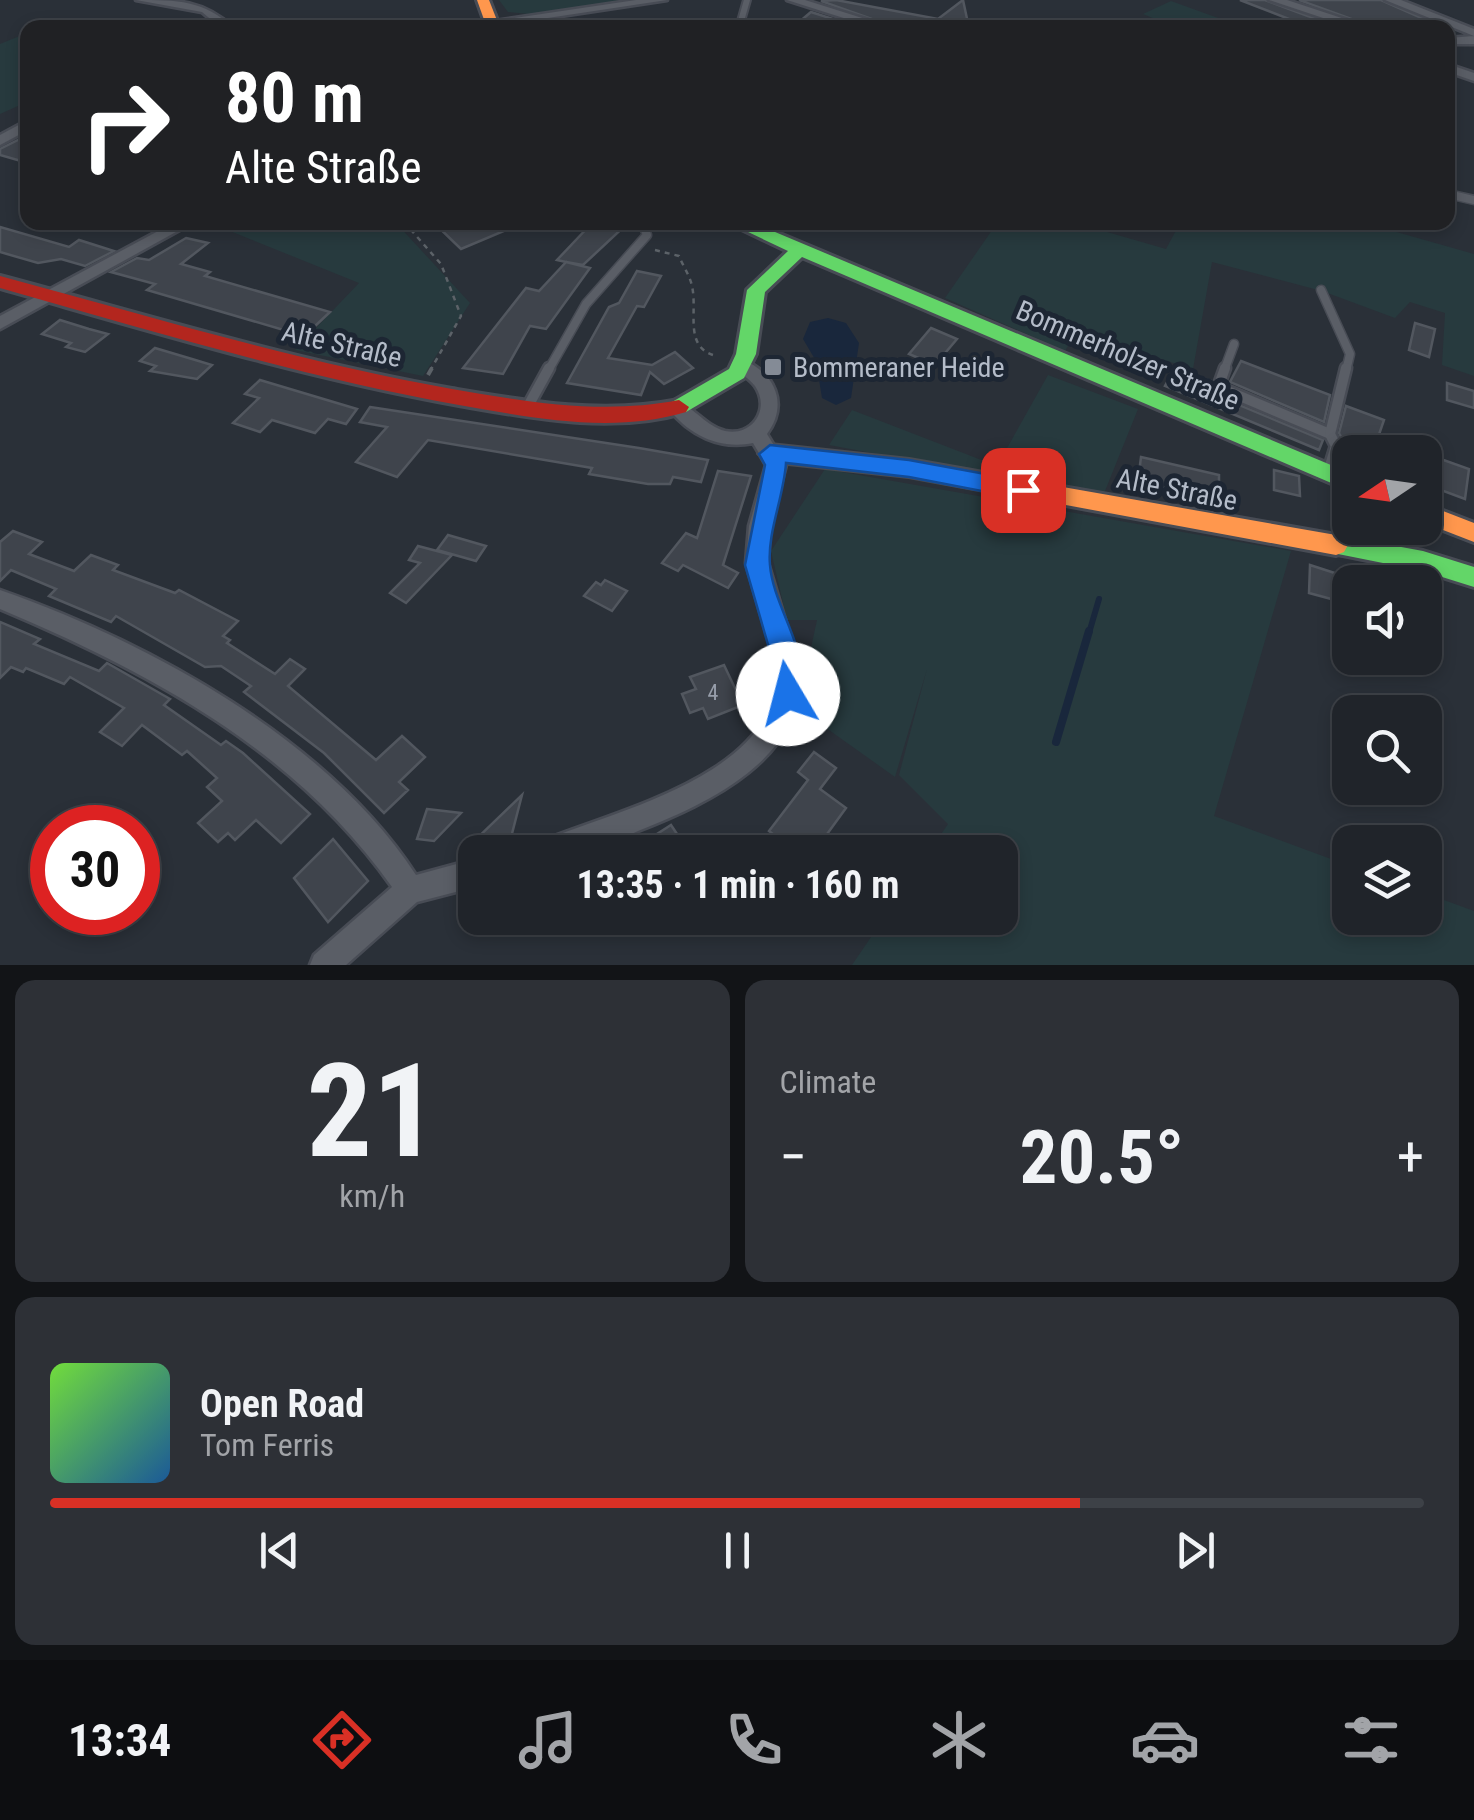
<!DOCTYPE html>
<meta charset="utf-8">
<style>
:root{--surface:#20242a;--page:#2d3036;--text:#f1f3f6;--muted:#a2a4a8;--line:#3d4147;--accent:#d93025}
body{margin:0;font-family:"Roboto Condensed",sans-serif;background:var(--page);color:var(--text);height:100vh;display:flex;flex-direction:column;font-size:38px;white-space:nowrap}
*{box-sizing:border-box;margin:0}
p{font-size:32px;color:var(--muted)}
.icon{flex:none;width:55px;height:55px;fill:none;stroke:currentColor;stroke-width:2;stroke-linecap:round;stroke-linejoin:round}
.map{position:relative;height:965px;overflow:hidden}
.sheet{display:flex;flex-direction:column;gap:15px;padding:15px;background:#121417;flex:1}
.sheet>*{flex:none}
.hud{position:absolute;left:20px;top:20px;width:1435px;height:210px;border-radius:20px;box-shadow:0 5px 15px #0003,0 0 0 2px var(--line);background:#202124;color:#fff;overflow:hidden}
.needle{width:65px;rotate:257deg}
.fabs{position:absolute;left:1332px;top:435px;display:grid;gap:20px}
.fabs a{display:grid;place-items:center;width:110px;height:110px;border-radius:20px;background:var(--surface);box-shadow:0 5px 15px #0003,0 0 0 2px var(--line);font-size:50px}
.speed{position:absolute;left:30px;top:805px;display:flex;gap:20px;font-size:50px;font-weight:700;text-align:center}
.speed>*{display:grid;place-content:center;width:130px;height:130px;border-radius:50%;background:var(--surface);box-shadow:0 5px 15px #0003,0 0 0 2px var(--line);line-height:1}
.speed .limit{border:15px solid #d22;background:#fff;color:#111}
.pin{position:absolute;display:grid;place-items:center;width:85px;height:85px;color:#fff;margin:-42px;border-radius:20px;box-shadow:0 5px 15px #0006}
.me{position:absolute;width:110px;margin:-55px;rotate:352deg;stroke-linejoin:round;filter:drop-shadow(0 0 8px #0008)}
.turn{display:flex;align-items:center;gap:35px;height:210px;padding:0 40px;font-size:45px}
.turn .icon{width:130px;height:130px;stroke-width:2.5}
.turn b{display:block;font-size:70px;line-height:85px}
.big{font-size:75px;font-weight:700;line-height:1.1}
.sheet .widget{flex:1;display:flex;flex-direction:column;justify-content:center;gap:15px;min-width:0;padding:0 35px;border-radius:20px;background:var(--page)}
.sheet .dial{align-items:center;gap:0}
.dial b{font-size:130px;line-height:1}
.song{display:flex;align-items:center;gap:30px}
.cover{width:120px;height:120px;border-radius:15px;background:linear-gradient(135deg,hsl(100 70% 55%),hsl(210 70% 35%))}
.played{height:10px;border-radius:5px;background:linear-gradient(90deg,var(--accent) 75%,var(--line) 75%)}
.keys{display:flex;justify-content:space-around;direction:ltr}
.heat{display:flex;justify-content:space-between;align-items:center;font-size:55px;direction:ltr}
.sheet .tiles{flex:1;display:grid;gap:15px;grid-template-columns:1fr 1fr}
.widget:last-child{grid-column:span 2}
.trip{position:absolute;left:458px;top:835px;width:560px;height:100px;border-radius:20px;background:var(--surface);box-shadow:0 5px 15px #0003,0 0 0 2px var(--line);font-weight:700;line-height:100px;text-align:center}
.tab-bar{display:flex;height:160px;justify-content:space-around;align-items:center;background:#0d0e11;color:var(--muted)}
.tab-bar .icon{width:70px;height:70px}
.tab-bar .selected{color:var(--accent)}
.tab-bar b{font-size:45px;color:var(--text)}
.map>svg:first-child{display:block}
</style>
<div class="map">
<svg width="1474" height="965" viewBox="0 0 1474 965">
<rect width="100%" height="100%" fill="#2a3038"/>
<g fill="#273a3e">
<polygon points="499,0 639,0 529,14 508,12"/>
<polygon points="1171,1 1243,27 1174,27 1143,14"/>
<polygon points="27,33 27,102 0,114 0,44"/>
<polygon points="210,223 396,223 470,303 423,376 295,350 359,283"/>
<polygon points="997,223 1076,223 1166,249 1180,223 1388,223 1386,229 1474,254 1474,376 1442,365 1445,313 1410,302 1395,318 1322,291 1212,262 1193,369 1076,333 1065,351 945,298"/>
<polygon points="1048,375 1138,409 1103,496 829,445 852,410 997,466"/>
<polygon points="825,469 1291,551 1214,816 1350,866 1350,918 1425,918 1425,893 1474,911 1474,965 852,965 884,918 1000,918 1000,852 929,852 948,824 899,775 927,669 895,777 798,708 817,620 787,620 771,551"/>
</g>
<polygon fill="#19273c" points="828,318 846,323 859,343 851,398 836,405 822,398 816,361 803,339 810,322"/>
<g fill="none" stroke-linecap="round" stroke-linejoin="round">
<polyline stroke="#19273c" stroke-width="6" points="1089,633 1099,599"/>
<polyline stroke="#19273c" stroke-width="8" points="1056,742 1089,631"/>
</g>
<g fill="#3f444c" stroke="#52575f" stroke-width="2.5">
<polygon points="836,0 938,19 963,0 969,28 897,28 821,1"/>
<polygon points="1240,0 1265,0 1340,28 1312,28"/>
<polygon points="1299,0 1381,0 1442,27 1376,28"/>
<polygon points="811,12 861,28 792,28"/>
<polygon points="28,135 28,163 0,155 0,149"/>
<polygon points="433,222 525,222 461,249"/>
<polygon points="593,222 629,222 583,265 566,262 590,268 546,329 530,326 503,374 463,368 526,288 539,291 566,262 557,260"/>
<polygon points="0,227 69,247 79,240 114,251 85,266 61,259 38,263 0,252"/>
<polygon points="186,238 208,243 181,264 210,272 205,276 330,312 314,327 303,324 294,333 147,290 155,284 111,272 137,258 149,260"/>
<polygon points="637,271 661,276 644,307 637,306 608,358 652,365 675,352 693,368 664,384 650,372 641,395 567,383 609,307 619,303"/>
<polygon points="60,320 89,329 108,334 85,352 66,347 71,343 42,334"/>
<polygon points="1415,323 1435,329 1429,357 1409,350"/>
<polygon points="931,328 957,339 935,365 909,354"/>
<polygon points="155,348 192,359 212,365 197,379 150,371 156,366 140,361"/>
<polygon points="1241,361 1330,395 1324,422 1230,382"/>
<polygon points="1174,370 1212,381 1220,397 1323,440 1319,450 1165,386"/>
<polygon points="260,380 270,383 357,409 346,424 328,419 315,433 272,420 260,432 233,423 259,398 245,394"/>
<polygon points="1447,383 1474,391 1474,408 1447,400"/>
<polygon points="1346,406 1384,420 1373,452 1354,452 1356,447 1344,442 1339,433"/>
<polygon points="370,407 639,448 708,460 701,482 673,477 670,484 648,484 589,474 592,468 428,440 397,477 356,462 387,427 360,422"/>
<polygon points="1141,457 1219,475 1219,495 1182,485 1182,493 1138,481"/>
<polygon points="1435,457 1469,469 1465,499 1430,486"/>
<polygon points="1274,470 1299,476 1300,496 1274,490"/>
<polygon points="718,471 751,476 723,565 738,573 728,588 683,565 678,571 662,563 686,533 697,538"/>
<polygon points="13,531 42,542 29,554 74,571 91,555 118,565 113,570 175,593 179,590 238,621 223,636 230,640 227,643 275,674 290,659 305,669 288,686 376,760 402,736 425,757 399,782 408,790 384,813 324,753 244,692 251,686 221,666 205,667 116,616 111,622 49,596 56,589 11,570 0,581 0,542"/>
<polygon points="448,535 486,546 476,561 437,550"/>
<polygon points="418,546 452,555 406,603 390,593 420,563 409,560"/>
<polygon points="1310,565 1350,578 1350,604 1309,593"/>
<polygon points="605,580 627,591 612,611 584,596 596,582 601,585"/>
<polygon points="0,622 40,639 34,644 99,671 107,663 170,699 164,705 221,745 226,741 243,753 310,814 281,843 256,820 235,840 228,833 218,842 198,823 222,801 207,787 217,778 187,751 182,755 142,725 122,746 100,732 124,708 70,677 64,684 26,668 23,672 11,667 0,678"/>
<polygon points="724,665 743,705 708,719 703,708 690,713 682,694 696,689 690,677"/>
<polygon points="814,752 836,768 820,789 846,808 814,852 796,852 769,831 808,780 798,772"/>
<polygon points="522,795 508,849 471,844"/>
<polygon points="427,809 461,813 434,841 417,839"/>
<polygon points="671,825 689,852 629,852"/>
<polygon points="333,839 368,881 328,922 294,878"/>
</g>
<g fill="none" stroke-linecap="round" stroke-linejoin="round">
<defs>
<polyline id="lane-far2" points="739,28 747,0"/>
<g id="lane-far1">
<polyline points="1448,194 1474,200"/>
<polyline points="1321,290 1350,354 1346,371"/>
<polyline points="548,371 586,304 647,235 642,222"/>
<polyline points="1224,371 1234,344"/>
</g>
<g id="lane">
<polyline points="1225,368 1220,382 1223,389 1330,434"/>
<polyline points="527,408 549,368"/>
<polyline points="1328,472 1336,446 1330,434 1346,368"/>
</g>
<g id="street">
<path d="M 136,0 C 178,0 203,0 234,28 L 221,28 L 202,12 Z"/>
<polygon points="636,0 667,0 482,28 447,28"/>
<polygon points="787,0 805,0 894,28 875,28"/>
<polygon points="1269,0 1287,0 1372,28 1353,28"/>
<polygon points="1385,0 1401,0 1474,29 1474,44 1448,44 1448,38 1474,36"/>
<polygon points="1448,64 1474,73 1474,81 1448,72"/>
<polygon points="28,120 28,130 0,145 0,135"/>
<polygon points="175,222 194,222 0,329 0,316"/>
<path d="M 741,359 C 775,372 789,404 767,434 L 786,465 L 770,526 L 768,563 L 799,666 C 809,757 709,803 638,831 C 620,839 599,851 580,852 C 564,854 548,852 533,852 L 537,843 C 613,811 785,774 776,666 L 746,563 L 749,526 L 766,465 L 753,443 C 720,450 689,435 669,409 L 678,402 C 696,409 706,426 725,431 C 752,437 771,409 755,386 C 749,378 739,373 732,365 Z"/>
<path d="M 0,590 C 149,642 328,740 416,875 L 475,859 L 475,887 L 417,902 L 346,965 L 310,965 L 314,955 L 392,887 C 296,751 150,672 0,609 Z"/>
</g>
<g id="fast">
<polygon points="727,222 751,222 1350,473 1350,491 802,257 765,292 756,354 744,378 686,412 672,412 669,407 672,402 729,369 736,354 747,290 788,251"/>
<polygon points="1336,535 1423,551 1474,567 1474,587 1423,571 1328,552 1324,545 1328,538"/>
</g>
<g id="slow">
<polygon points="477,0 489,0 500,28 487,28"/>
<polygon points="770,445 909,460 1336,535 1344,538 1348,545 1344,552 1336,555 909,476 770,461 759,453"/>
<polygon points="1425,504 1474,523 1474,542 1425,523"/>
</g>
<path id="jam" d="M 0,276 C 150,316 298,362 452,389 C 529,402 602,415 679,400 L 689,407 L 686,412 C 612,434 534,418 459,405 C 303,377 152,331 0,288 Z"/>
</defs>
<use href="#lane-far2" stroke="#484c55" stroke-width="10"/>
<use href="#lane-far1" stroke="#484c55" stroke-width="11"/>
<use href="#lane" stroke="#484c55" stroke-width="15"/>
<use href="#street" stroke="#484c55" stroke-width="5"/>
<use href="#fast" stroke="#484c55" stroke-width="6"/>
<use href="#slow" stroke="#484c55" stroke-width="6"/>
<use href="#jam" stroke="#484c55" stroke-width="6"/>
<g stroke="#5c6268" stroke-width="2.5" stroke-dasharray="5 5" stroke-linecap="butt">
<polyline points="404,222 441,264 461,316 430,371"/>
<path d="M 655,250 L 679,256 C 683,266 690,276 692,286 C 698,313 683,347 716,356"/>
</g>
<polyline stroke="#5c6268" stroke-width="4" stroke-dasharray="8 8" stroke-linecap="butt" points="428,375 432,368"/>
<use href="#lane-far2" stroke="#5a5e66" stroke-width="6"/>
<use href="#lane-far1" stroke="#5a5e66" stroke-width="8"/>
<use href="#lane" stroke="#5a5e66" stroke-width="10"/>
<use href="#street" fill="#5a5e66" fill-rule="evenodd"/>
<use href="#fast" fill="#63d668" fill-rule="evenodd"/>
<use href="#slow" fill="#ff974d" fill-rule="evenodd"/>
<use href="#jam" fill="#b3261e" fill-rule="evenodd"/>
</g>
<path fill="#1a73e8" stroke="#114b97" stroke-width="2.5" d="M 770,445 L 909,460 L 1023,481 L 1034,490 L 1023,499 L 909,477 L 786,463 C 784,496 767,533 770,565 C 773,609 817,660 798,703 L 788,707 L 778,703 L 773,662 L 745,565 L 765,465 L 759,454 Z"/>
<rect fill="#848b96" stroke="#1d2633" stroke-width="4" x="763" y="357" width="20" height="20" rx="5"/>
<g text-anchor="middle" stroke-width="10" stroke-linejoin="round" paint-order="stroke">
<g font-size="22" fill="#979eaa">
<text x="713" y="700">4</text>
</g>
<g font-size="28" fill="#b4bcc9" stroke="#1d2633">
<text transform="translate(342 344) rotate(13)" y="10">Alte Straße</text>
<text transform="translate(1128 355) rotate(23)" y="10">Bommerholzer Straße</text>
<text transform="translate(1177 489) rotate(11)" y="10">Alte Straße</text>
</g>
<g font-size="28" fill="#b4bcc9" stroke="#1d2633" text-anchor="start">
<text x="793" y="377">Bommeraner Heide</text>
</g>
</g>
</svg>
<div class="fabs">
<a><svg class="needle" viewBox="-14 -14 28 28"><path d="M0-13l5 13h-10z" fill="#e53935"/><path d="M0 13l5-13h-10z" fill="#a2a4a8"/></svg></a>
<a><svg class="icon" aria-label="sound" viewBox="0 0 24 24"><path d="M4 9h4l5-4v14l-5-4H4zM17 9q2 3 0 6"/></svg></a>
<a><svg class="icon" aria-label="search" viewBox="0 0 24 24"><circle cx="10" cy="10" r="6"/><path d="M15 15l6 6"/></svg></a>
<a><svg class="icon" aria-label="layers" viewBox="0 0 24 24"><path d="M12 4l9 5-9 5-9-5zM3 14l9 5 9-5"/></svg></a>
</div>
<div class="speed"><div class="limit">30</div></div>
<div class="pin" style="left:1023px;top:490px;background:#d93025"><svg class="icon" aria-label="arrive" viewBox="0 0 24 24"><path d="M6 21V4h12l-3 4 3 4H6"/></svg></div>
<svg class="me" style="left:788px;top:694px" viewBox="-20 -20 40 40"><circle r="19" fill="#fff"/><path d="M0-13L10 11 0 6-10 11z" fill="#1a73e8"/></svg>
<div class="trip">13:35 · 1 min · 160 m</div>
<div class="hud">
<div class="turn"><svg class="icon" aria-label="right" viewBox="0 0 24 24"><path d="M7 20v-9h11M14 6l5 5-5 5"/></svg><div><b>80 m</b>Alte Straße</div></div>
</div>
</div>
<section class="sheet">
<div class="tiles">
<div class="widget dial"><b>21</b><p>km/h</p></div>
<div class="widget"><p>Climate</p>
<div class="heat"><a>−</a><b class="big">20.5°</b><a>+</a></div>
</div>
<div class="widget">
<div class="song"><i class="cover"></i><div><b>Open Road</b><p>Tom Ferris</p></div></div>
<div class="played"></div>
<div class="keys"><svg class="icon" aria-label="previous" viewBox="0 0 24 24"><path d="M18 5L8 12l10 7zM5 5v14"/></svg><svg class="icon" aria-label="pause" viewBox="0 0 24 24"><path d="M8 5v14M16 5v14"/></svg><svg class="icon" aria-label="next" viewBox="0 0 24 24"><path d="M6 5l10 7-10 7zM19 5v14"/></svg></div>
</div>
</div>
</section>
<nav class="tab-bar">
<b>13:34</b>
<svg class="icon selected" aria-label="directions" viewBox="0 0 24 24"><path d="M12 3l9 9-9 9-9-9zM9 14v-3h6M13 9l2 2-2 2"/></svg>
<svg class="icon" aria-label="music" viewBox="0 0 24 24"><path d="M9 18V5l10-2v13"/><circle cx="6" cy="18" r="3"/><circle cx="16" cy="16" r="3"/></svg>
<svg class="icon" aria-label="phone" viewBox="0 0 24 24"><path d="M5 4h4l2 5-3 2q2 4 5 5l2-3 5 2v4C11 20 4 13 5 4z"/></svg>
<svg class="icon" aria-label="climate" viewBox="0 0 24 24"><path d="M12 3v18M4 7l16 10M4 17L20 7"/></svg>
<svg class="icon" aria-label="car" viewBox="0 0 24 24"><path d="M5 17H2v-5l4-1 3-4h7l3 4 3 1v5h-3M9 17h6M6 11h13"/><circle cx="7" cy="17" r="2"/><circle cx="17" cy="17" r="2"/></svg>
<svg class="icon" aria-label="filters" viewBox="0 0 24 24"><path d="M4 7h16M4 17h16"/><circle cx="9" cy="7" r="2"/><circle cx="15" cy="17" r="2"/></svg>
</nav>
